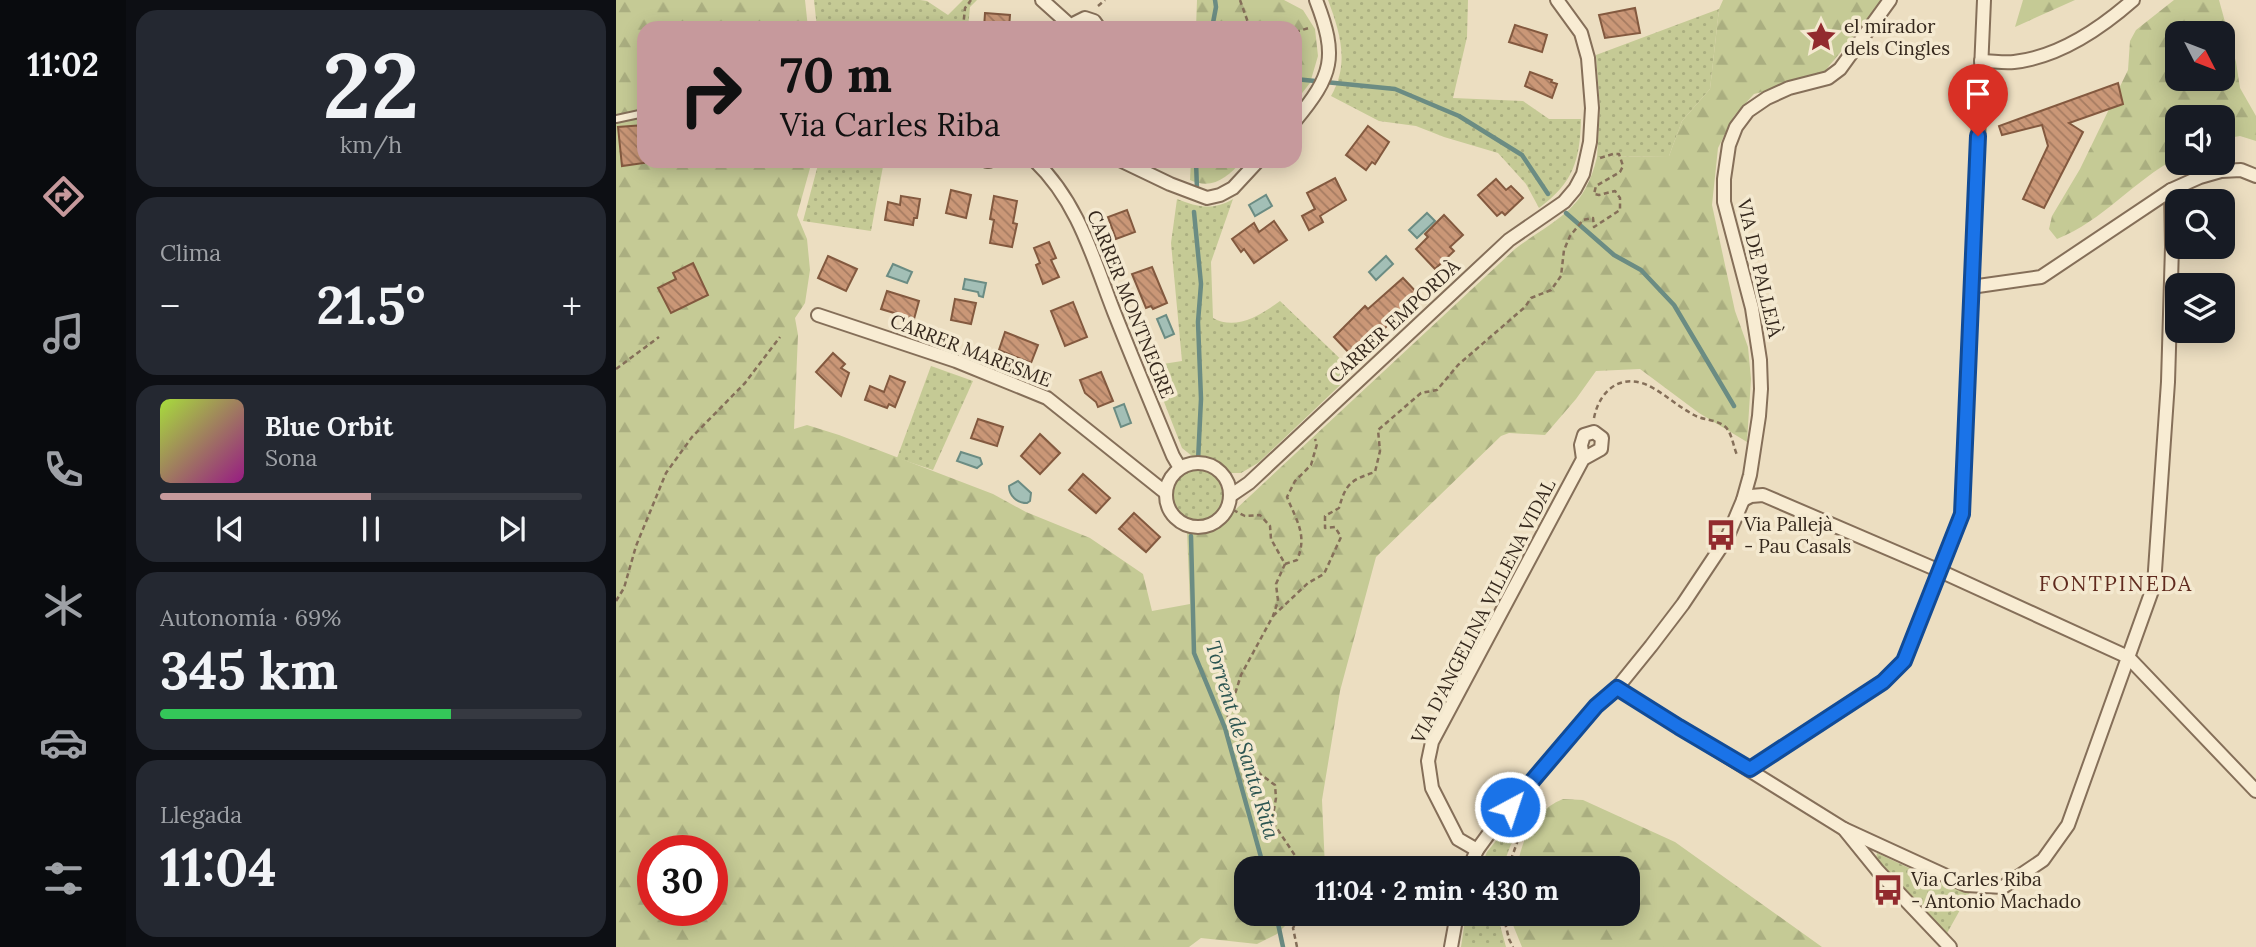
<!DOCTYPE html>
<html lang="es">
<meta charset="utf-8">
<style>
:root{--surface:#171b24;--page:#242831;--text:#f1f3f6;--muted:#9ea1a6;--line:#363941;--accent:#c6999c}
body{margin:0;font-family:Lora,serif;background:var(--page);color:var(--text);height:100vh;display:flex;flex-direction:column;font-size:26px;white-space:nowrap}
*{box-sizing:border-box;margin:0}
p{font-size:23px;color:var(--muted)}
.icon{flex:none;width:38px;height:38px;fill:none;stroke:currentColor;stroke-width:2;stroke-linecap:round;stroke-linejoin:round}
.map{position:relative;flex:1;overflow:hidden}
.drawer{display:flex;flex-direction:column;gap:10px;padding:10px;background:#0d0f14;width:490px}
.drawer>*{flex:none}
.guide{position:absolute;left:21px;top:21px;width:665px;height:147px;border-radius:21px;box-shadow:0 4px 18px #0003;background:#c6999c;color:#111;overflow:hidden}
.needle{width:46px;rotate:132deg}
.fabs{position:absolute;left:1549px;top:21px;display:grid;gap:14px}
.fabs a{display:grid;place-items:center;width:70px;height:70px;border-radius:14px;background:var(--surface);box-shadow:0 4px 18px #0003;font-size:35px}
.speed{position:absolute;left:21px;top:835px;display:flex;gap:14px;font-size:35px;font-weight:700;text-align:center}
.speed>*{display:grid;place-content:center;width:91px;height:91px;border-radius:50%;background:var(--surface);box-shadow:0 4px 18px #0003;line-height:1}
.speed .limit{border:10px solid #d22;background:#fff;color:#111}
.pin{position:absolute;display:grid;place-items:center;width:60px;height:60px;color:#fff;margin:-72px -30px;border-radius:50% 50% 50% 0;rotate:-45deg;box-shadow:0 0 7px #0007}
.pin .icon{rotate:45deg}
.me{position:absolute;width:77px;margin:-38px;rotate:40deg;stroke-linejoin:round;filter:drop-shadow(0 0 5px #0008)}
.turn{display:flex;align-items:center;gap:24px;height:147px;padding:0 28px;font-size:32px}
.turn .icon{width:91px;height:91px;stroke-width:2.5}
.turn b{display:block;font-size:49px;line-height:60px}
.big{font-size:52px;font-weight:800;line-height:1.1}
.drawer .widget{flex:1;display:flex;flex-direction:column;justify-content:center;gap:10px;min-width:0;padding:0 24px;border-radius:21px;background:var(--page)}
.drawer .dial{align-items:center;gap:0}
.dial b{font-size:91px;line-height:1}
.song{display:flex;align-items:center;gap:21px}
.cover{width:84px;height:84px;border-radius:10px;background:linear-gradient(135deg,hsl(80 70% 55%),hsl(310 70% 35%))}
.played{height:7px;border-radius:4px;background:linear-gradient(90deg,var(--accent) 50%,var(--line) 50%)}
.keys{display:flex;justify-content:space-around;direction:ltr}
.heat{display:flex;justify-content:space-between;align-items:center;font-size:38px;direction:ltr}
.charge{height:10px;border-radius:5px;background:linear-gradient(90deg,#34c759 69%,var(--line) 0)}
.trip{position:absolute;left:618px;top:856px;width:406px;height:70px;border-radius:21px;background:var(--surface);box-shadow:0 4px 18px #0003;font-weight:800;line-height:70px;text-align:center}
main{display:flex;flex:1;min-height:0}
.tab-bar{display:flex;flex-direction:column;width:126px;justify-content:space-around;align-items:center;background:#090b0e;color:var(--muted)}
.tab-bar .icon{width:49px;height:49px}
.tab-bar .on{color:var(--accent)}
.tab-bar b{font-size:32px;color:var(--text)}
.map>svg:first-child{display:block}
</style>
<main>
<nav class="tab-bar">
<b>11:02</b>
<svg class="icon on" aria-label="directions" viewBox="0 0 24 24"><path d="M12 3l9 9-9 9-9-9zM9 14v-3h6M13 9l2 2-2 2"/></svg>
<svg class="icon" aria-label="music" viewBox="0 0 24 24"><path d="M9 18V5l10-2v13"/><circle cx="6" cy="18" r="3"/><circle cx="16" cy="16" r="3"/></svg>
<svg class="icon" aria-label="phone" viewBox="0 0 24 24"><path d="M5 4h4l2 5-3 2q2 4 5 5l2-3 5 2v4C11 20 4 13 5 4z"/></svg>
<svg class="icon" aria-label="climate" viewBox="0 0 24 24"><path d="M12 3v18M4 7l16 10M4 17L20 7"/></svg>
<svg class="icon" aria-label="car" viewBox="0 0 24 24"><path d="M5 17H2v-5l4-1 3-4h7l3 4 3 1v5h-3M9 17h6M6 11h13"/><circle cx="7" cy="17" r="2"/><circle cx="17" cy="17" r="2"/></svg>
<svg class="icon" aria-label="filters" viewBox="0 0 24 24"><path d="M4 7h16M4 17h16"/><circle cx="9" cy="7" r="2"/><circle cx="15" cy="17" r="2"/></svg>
</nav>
<section class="drawer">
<div class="widget dial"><b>22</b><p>km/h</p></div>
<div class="widget"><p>Clima</p>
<div class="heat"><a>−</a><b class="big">21.5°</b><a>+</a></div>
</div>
<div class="widget">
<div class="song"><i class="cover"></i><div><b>Blue Orbit</b><p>Sona</p></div></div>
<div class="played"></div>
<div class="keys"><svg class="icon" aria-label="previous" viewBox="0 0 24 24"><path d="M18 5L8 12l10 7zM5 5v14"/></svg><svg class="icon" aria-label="pause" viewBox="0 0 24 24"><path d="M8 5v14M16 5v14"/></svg><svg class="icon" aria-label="next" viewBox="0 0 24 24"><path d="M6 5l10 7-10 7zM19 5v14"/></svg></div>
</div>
<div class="widget"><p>Autonomía · 69%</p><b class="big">345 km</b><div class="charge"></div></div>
<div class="widget"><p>Llegada</p><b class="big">11:04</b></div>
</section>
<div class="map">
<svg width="1640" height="947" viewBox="0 0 1640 947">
<defs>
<pattern id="grass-dots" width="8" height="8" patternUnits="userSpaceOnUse" patternTransform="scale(1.75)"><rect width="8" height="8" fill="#c5ca95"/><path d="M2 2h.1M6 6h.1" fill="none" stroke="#aaae80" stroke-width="1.8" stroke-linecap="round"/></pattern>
<pattern id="forest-firs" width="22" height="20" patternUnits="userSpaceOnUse" patternTransform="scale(1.75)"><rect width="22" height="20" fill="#c5ca95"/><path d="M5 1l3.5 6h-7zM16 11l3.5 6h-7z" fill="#aaae80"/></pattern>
<pattern id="building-back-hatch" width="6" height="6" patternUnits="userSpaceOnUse" patternTransform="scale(1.75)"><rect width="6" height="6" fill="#ca9777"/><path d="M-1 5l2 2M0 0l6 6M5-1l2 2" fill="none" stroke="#a57b61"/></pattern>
</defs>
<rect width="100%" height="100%" fill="#ecdec1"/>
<g fill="url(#grass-dots)">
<polygon points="198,0 304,0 311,1 332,15 347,0 361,0 354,7 352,28 201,28"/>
<path d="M 712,0 L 852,0 L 851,37 L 837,98 L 907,101 L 933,119 L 965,119 C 964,161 957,183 923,208 L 910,184 L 882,153 L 828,137 L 800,126 L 763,121 L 715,96 C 734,64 724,32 712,0 Z"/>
<polygon points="1103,9 1094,89 1066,121 1053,156 981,157 984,108 980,55"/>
<polygon points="203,161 268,161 255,231 187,221"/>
<path d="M 561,199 C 581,207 597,211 617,199 L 595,262 L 597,318 C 620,331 645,315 664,301 L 738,372 L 642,463 L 625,473 L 613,473 L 596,461 L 576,456 L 566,448 L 534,366 L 566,361 L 555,243 Z"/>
<polygon points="315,366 357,381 317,470 281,458"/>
<circle cx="581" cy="495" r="26"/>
<polygon points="911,802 886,868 864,868 871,852"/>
<polygon points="1261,853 1308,875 1354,892 1330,935 1260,858"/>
<polygon points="850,914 881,914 890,947 845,947"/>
</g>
<g fill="url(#forest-firs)" fill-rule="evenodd">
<path d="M 0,0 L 189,0 L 192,28 L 28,28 L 28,161 L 196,161 L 181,215 L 191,239 L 194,270 L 189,303 L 179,318 L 182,335 L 178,429 L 191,425 L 223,435 L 377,494 L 410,512 L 474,538 L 527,574 L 536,611 L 574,604 L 571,531 C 591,541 607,523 620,509 L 899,249 C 940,218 968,212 981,157 L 1053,156 L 1066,121 L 1094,89 L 1103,9 L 1107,0 L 1268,0 L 1203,78 L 1138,94 L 1118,116 L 1102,148 L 1096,205 L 1119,311 L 1132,347 L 1135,379 L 1131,442 L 1083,413 L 1024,369 L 980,371 L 960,399 L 929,435 L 893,433 L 885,436 L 760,557 L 724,691 L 706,800 L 709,868 L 630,868 L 630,914 L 703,915 L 669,926 L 661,934 L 641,944 L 585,938 L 573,947 L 0,947 ZM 37,850 L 96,850 L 96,910 L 37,910 Z"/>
<polygon points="581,0 668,0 687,10 699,29 702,56 694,83 679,102 679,28 580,28"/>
<polygon points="1407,0 1459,0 1399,27"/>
<path d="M 1558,0 L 1603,0 L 1620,62 L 1624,88 L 1640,116 L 1640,141 L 1624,136 L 1607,139 L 1606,117 L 1561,117 L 1561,158 C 1518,180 1487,221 1441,239 L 1433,229 L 1436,216 L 1464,169 L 1512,70 L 1514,41 L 1520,30 ZM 1561,33 L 1606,33 L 1606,79 L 1561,79 Z"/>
<path d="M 575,161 L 626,161 C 611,178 596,190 574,180 Z"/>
<path d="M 947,799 L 967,800 L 1059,842 L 1206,947 L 906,947 L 897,925 L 896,914 L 1012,914 L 1012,868 L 901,868 C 906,839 918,810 947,799 Z"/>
</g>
<g fill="#a3bfb6" stroke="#6b8c83" stroke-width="2">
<polygon points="650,195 656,206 639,216 633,205"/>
<polygon points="811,213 819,221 801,238 793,230"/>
<polygon points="770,256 777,264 760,280 753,272"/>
<polygon points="277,264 296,272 291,283 271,276"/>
<polygon points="349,279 370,283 367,297 363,296 362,292 347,289"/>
<polygon points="550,315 558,334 549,338 541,319"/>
<polygon points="508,404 515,423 505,427 498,408"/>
<polygon points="345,452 364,458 366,464 361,468 341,461"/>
<path d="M 402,481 L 415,493 L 414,501 L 411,503 C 401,503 393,496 393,486 Z"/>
</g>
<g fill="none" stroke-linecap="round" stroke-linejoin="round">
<g stroke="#6b8c83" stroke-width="4.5">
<polyline points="596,28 600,7 599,0"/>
<polyline points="679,79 779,89 843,116 906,155 932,194"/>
<polyline points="580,161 581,190"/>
<polyline points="578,212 585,284 582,322 585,399 582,461"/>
<polyline points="950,213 998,255 1025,270 1058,305 1118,406"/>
<polyline points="575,536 578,653 609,728 648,868"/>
<polyline points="660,914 667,947"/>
</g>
</g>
<g fill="url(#building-back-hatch)" stroke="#83593f" stroke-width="2">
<polygon points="1019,8 1024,33 989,38 983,15"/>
<polygon points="369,13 394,15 393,28 368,28"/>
<polygon points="899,25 931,35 926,52 893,42"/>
<polygon points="914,72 936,80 935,82 941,84 936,98 909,86"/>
<polygon points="1502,83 1507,104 1453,123 1467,132 1428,208 1407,199 1432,146 1426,125 1386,135 1383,126"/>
<polygon points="28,125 28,163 6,166 2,127"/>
<polygon points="752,126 773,142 759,164 756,162 750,170 730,155"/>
<polygon points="719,178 730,200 704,216 707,222 693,230 686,216 699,209 691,193"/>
<polygon points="880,179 890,190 895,186 907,198 889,215 886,212 881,216 862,195"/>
<polygon points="335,190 355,195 350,218 330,213"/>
<polygon points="285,196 304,199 301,218 298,218 297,225 269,220 272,202 284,205"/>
<polygon points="378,196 401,201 397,223 401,224 396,247 374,243 378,220 374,219"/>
<polygon points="511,210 519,232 500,239 492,217"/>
<polygon points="828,215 847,235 834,247 838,251 819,269 800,249 812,237 809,234"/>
<polygon points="658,221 671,240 638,263 628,249 625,252 616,239 638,223 643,232"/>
<polygon points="433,242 440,258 435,260 443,277 427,284 420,265 424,263 418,248"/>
<polygon points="212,256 241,269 230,291 202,278"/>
<polygon points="77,263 92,295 55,313 42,288 60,279 57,273"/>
<polygon points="536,267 551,303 537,309 535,306 530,308 516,274"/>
<polygon points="787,278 804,296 737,357 718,337 749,306 752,309"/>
<polygon points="271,291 303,301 298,319 265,309"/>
<polygon points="339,299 360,303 355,324 335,320"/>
<polygon points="457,302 471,337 449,346 435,311"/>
<polygon points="389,332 422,345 415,363 383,350"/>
<polygon points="217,353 229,364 225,368 233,373 225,396 200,372"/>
<polygon points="485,372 497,401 482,407 480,402 469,393 464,380"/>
<polygon points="274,376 289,382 279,407 273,404 271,408 249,400 254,386 268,392"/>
<polygon points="362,419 387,427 381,446 355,438"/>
<polygon points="424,434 444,453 424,474 405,456"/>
<polygon points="467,474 494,498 480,513 453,490"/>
<polygon points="518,513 544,537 530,552 503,529"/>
</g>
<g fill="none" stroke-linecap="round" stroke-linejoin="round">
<defs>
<polyline id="service" points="0,119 28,113"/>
<g id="minor">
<polyline points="426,0 456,27"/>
<polyline points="456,28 459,23 469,18 478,21 483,28"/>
<path d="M 1365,61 C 1376,61 1387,63 1398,62 C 1443,57 1484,29 1517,0"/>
<path d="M 679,121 C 717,75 722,57 700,0"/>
<polyline points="371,161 373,161"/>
<path d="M 419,161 C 462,202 477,258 498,312 C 517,360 537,408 557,456 L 564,468"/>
<polyline points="506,161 554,184 591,198 604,195 617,188 642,161"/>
<polyline points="1355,287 1425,277 1555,190 1584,177 1605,171 1625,170 1640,176"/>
<polyline points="202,315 340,361 431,398 550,493"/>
<circle cx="582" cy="495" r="32"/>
<polyline points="614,496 633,483 893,240 948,202 959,189 967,174 974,142 976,108 972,58 965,33 941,0"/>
<polyline points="1127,500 1135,496 1147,495 1324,571 1512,657 1640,791"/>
<polyline points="1001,688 1228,829 1262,871 1334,947"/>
<polyline points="1134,769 1267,682 1288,661 1346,514 1368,0"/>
<polyline points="1228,829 1350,885 1387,887 1427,860 1452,825 1538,585 1552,382 1556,247 1555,190"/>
<polyline points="861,850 842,839 816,788 812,761 816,742 967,459 985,449 986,438 978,432 968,435 965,445 967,459"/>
<polyline points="853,868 861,850 877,828 980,706 1001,688 1035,646 1067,604 1111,538 1127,500 1134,475 1143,416 1145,389 1144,360 1136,308 1108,202 1108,179 1113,145 1120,127 1132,111 1151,98 1173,88 1212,78 1224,69 1274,0"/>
<polyline points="835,947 841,914"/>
</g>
</defs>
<use href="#service" stroke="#856f59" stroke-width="10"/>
<use href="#minor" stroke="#856f59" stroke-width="16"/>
<g stroke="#856f59" stroke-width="2.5" stroke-dasharray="5 3.5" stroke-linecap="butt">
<polyline points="624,0 634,28"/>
<polyline points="482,6 489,0"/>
<polyline points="347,28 349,8 355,0"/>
<polyline points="679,32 693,28"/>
<polyline points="0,369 43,337"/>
<path d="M 978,418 C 984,388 1008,371 1037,388 C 1051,396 1063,407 1078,415 C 1088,421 1105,419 1112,430 C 1116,436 1118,448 1121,455"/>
<polyline points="617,510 629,516 644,515 654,526 655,539 669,564 660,584 662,601 657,616 625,675 611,719 644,774 659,785 660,798 656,821 684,863 693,868"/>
<path d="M 669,564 L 681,560 C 692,535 680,520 671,497 L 679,481 L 695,465 L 701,444 L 699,439"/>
<polyline points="0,601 8,588 20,546 50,473 76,437 129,383 164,337"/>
<path d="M 657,616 L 692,583 L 708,574 L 725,537 L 719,527 L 709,528 L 709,516 L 723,508 C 730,483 735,480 759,472 L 764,451 L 762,430 L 805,393 L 821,390 L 842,365 L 909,307 L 915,298 L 935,290 L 945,276 L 948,250 L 954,236 L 967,220 L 977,218 L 978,227 L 1004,210 L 1004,198 L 999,191 L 983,195 L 978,194 L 980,186 L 1004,172 L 1007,166 L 1003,154 L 997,154 L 984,158"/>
<polyline points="892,868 913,809"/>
<polyline points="887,914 893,939 897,947"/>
<polyline points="681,947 677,928 685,914"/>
</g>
<use href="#service" stroke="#f8ecd3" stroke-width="6"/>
<use href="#minor" stroke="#f8ecd3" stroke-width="12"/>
</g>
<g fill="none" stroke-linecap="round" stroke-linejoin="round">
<defs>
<polyline id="route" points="894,807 980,706 1001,688 1063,727 1134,769 1267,682 1288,661 1346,514 1362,136"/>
</defs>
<use href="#route" stroke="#114b97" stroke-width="18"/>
<use href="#route" stroke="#1a73e8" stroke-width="12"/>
</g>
<defs>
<symbol id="sight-bare" viewBox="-9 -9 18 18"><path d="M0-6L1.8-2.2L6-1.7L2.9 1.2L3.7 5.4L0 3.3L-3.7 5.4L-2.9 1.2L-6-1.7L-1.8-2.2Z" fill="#922b2e" stroke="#f4e9d0" stroke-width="2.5" paint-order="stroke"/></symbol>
<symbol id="bus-bare" viewBox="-9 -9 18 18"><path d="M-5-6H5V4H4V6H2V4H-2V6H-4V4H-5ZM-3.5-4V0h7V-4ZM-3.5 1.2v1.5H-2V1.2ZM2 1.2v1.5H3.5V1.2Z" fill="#922b2e" stroke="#f4e9d0" stroke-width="2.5" paint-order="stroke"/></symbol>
</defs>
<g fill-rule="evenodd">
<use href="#sight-bare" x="1183" y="15" width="44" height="44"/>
<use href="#bus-bare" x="1083" y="513" width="44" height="44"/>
<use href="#bus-bare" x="1250" y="868" width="44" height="44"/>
</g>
<g text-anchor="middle" stroke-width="7" stroke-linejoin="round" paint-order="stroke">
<g font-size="19" fill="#35281d" stroke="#f4e9d0" text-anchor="start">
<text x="1228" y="33">el mirador<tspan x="1228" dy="22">dels Cingles</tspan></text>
<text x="1128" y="531">Via Pallejà<tspan x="1128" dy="22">- Pau Casals</tspan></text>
<text x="1295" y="886">Via Carles Riba<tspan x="1295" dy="22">- Antonio Machado</tspan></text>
</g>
<g font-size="19" fill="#35281d" stroke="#f4e9d0">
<text transform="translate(1144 268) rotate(77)" y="7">VIA DE PALLEJÀ</text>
<text transform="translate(515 304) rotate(68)" y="7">CARRER MONTNEGRE</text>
<text transform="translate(778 321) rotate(-43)" y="7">CARRER EMPORDÀ</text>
<text transform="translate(355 350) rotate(21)" y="7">CARRER MARESME</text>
<text transform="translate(867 611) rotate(-63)" y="7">VIA D'ANGELINA VILLENA VIDAL</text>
</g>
<g font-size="21" letter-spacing="2" fill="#602a1e" stroke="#f4e9d0">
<text x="1500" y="591">FONTPINEDA</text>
</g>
<g font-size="21" font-style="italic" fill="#2c5551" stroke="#f4e9d0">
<text transform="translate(626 740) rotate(73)" y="7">Torrent de Santa Rita</text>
</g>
</g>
</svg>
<div class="fabs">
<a><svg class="needle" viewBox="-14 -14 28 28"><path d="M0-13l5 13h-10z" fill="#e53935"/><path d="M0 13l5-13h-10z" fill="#9ea1a6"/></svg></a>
<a><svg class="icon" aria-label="sound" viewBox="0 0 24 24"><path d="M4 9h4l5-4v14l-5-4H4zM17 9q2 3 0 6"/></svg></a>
<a><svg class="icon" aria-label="search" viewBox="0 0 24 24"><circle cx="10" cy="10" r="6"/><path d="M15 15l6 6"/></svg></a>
<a><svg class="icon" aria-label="layers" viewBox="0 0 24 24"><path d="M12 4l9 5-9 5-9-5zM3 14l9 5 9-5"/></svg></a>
</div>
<div class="speed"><div class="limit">30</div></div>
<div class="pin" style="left:1362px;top:136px;background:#d93025"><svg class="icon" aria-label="arrive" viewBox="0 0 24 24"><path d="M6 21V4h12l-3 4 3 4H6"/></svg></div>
<svg class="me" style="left:894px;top:807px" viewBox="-20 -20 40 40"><circle r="17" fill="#1a73e8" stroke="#fff" stroke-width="3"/><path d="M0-11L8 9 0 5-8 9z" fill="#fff"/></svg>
<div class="trip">11:04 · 2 min · 430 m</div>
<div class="guide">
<div class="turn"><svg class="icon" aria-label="right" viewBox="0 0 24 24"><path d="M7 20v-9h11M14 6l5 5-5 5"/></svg><div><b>70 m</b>Via Carles Riba</div></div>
</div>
</div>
</main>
